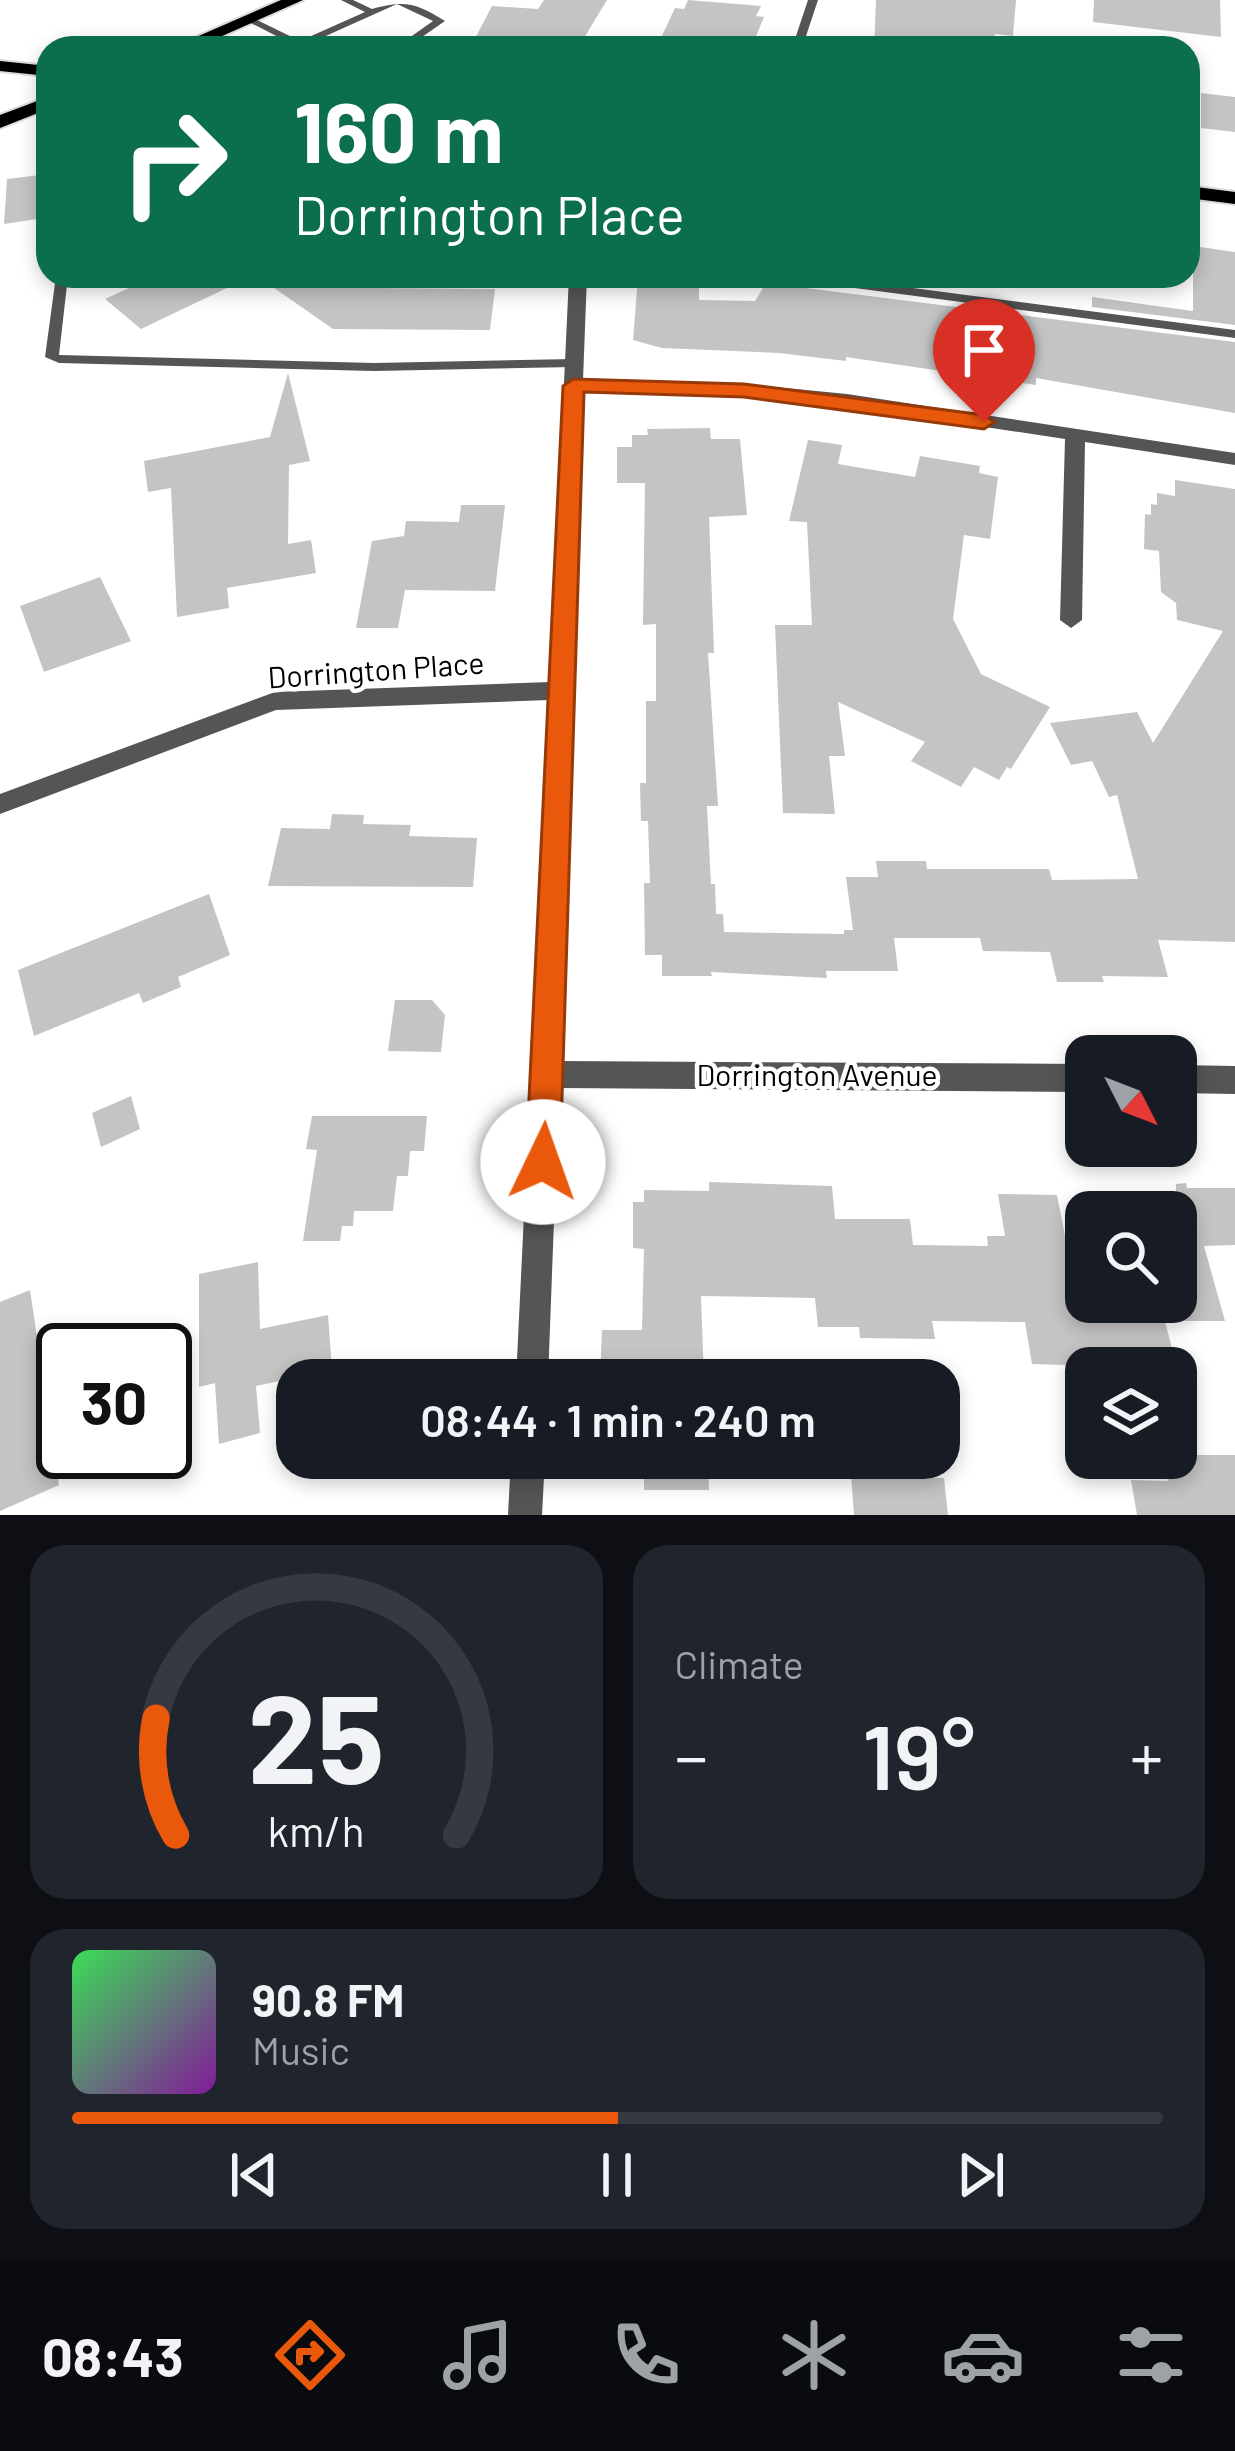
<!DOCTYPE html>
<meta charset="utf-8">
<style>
:root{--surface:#171b24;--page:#20242c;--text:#f1f3f6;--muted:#9ea1a6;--line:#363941;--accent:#ea580c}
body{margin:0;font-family:Barlow,sans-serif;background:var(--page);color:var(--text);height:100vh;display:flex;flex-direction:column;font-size:45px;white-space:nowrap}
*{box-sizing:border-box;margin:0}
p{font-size:39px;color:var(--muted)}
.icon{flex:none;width:66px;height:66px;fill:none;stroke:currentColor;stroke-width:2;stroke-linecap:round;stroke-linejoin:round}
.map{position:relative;height:1515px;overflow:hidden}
.details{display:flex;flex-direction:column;gap:30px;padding:30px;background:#0d0f14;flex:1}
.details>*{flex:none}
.top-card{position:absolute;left:36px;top:36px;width:1164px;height:252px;border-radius:36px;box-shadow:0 6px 18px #0003;background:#0b6e4f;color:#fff;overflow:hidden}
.needle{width:78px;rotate:132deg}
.buttons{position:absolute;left:1065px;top:1035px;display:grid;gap:24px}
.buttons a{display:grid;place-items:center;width:132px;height:132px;border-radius:24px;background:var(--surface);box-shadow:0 6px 18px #0003;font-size:60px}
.speed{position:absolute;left:36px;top:1323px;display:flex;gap:24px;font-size:60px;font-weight:700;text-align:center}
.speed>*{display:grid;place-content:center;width:156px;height:156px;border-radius:50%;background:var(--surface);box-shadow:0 6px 18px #0003;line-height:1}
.speed .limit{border:6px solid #111;border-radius:18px;background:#fff;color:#111}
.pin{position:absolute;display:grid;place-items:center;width:102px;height:102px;color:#fff;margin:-123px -51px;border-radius:50% 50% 50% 0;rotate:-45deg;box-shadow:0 0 12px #0007}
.pin .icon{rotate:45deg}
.me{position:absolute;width:132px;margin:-66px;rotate:3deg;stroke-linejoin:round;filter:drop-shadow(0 0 9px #0008)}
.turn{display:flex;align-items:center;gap:42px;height:252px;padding:0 60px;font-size:54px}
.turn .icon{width:156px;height:156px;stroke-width:2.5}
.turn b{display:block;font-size:84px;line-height:102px}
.big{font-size:90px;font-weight:600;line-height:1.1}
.details .widget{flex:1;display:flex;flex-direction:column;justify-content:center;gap:18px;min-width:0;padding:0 42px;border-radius:36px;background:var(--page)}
.details .dial{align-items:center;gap:0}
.dial svg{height:312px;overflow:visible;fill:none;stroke:var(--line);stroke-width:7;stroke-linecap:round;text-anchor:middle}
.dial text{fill:var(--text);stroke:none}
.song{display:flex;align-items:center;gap:36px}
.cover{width:144px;height:144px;border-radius:18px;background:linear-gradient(135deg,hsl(130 70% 55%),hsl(290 70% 35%))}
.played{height:12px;border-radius:6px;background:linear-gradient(90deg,var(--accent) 50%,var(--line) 50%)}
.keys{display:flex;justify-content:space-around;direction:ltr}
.heat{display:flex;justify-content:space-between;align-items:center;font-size:66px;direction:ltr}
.details .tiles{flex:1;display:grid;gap:30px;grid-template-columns:1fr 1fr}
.widget:last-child{grid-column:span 2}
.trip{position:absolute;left:276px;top:1359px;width:684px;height:120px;border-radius:36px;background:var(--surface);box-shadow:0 6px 18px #0003;font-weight:600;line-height:120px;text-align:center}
.tabs{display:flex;height:192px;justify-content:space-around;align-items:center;background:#090b0e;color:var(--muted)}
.tabs .icon{width:84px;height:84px}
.tabs .current{color:var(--accent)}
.tabs b{font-size:54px;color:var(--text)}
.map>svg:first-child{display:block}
</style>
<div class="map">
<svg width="1235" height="1515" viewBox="0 0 1235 1515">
<rect width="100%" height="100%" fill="#fff"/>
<g fill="#c4c4c4">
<polygon points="544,0 607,0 578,48 470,48 492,6 538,9"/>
<polygon points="688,0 761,6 756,16 764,17 751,48 659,42 675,8 684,9"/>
<polygon points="876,0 1016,0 1013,36 995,34 994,48 874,48"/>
<polygon points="1094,0 1220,0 1221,37 1093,22"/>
<polygon points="1201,93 1235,97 1235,132 1201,128"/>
<polygon points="40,175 37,219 4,224 7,179"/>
<polygon points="1193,246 1235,252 1235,325 1092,307 1092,297 1193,311"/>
<polygon points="155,276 252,276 141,329 105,299"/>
<polygon points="257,276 354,276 372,288 495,289 490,330 333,329"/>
<polygon points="638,278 699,279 699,300 755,301 766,283 1235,342 1235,413 1036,378 1036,385 846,357 846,361 779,353 662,348 633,340"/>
<polygon points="288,373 310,461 289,465 288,544 311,540 316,573 227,588 229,608 177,617 171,488 148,492 144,461 270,437"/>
<polygon points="710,428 711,439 740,439 747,515 709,517 714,653 708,653 718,806 707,806 711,884 715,884 716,914 723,914 724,932 844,934 844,930 853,930 846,877 878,877 876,861 926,861 927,869 1049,869 1052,880 1138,879 1117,795 1109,797 1092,761 1071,765 1050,723 1137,712 1153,743 1223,631 1177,620 1176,603 1161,592 1159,551 1144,549 1145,514 1151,515 1151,504 1157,505 1157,493 1175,496 1175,480 1235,489 1235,942 1158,940 1168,977 1102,976 1104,982 1057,982 1050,952 983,951 980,938 894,938 898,971 826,971 827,978 711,972 712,976 662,976 662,955 645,955 644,883 650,883 648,821 641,821 640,783 646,783 646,701 656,701 656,624 643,625 645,483 617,483 617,447 632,447 632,435 648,435 647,429"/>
<polygon points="808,440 842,445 838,464 915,477 920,456 980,466 979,473 998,477 990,539 964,535 953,619 981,674 1050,707 1011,769 1007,767 999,780 974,767 961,787 911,761 925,742 838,702 845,756 829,756 835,814 783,813 775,625 812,625 807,522 789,521"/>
<polygon points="461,505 505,505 495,591 405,590 398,628 356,628 372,541 404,536 406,521 459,522"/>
<polygon points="100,577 131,641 44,672 20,606"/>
<polygon points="332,814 364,815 363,824 411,825 409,836 477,838 473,887 268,886 281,828 330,829"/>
<polygon points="209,894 230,955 178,977 181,987 143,1003 139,993 34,1036 18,970"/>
<polygon points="395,1000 432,1000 445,1015 441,1052 388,1051"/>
<polygon points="131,1096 140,1129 101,1147 92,1113"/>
<polygon points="312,1116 427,1116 424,1151 410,1151 408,1176 397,1176 393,1211 354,1211 353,1226 342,1226 340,1241 303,1241 317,1150 306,1149"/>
<polygon points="709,1182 832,1186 835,1219 910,1219 913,1245 988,1246 987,1236 1005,1236 998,1194 1057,1195 1074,1282 1086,1282 1086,1302 1160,1302 1177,1368 1032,1364 1025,1322 932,1321 935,1339 860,1338 859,1327 818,1327 815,1298 701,1296 704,1380 600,1380 602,1330 642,1330 644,1249 633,1248 633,1202 644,1202 644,1190 709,1191"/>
<polygon points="1186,1183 1187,1188 1235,1188 1235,1245 1204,1246 1225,1321 1176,1321 1176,1184"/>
<polygon points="258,1262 260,1329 328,1315 332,1370 256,1386 260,1433 219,1444 215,1383 199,1387 199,1274"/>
<polygon points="30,1290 59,1485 0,1511 0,1302"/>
<polygon points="1176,1455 1235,1455 1235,1515 1137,1515 1131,1480 1168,1481 1163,1458"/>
<polygon points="644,1458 708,1458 709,1490 644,1490"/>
<polygon points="851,1475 944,1478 948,1515 854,1515"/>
</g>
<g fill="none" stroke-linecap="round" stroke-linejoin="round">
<defs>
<g id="primary">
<polygon points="281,0 303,0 195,48 171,48"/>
<polygon points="0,61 48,66 48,76 0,71"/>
<polygon points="48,97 48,109 0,128 0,115"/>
<polygon points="1188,186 1235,192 1235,204 1188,198"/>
</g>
</defs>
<use href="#primary" stroke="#dbdbdb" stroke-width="4"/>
<g fill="#555" fill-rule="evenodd">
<path d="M 341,0 L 353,0 L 372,9 C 405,0 416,3 445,21 L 406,48 L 395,48 L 433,21 L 397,4 L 299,48 L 286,48 L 292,44 L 243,19 L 251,17 L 300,41 L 365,12 Z"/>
<polygon points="808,0 818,0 802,48 792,48"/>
<polygon points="56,276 68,276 59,355 374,363 573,359 579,363 573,367 374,371 59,363 45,357"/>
<polygon points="788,276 821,276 1235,330 1235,338 794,280"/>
</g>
<g fill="#555" fill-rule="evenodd">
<polygon points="569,276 587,276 583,380 744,384 847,394 1235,453 1235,465 1085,442 1082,620 1071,628 1060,620 1065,439 847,406 744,396 583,392 559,1061 1086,1064 1086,1092 559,1088 548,1380 516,1380 549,700 276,710 0,814 0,794 275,692 550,682"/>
<polygon points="1176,1065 1235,1066 1235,1094 1176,1093"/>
<polygon points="511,1458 545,1458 542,1515 508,1515"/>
</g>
<use href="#primary" fill="#000" fill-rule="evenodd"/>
</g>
<polygon fill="#ea580c" stroke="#983908" stroke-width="3" points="573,379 744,384 984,415 995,422 984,429 744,397 584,392 560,1162 555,1173 543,1178 531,1173 526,1162 563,386"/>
<g text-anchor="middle" stroke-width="9" stroke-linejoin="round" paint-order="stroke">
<g font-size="30" fill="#000" stroke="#fff">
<text transform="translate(376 671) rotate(-4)" y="10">Dorrington Place</text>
<text x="817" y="1086">Dorrington Avenue</text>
</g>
</g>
</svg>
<div class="buttons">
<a><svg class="needle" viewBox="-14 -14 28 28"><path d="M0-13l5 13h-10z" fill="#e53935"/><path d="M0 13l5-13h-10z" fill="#9ea1a6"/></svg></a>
<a><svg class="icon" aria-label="search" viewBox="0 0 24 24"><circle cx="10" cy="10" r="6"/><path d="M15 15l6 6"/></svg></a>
<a><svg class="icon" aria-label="layers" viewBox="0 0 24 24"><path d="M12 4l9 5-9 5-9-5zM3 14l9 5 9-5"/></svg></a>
</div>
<div class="speed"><div class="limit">30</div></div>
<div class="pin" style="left:984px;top:422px;background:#d93025"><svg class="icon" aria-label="arrive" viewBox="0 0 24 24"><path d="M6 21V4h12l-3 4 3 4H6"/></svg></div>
<svg class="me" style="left:543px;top:1162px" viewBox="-20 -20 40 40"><circle r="19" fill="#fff"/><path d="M0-13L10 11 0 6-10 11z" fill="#ea580c"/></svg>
<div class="trip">08:44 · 1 min · 240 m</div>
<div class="top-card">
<div class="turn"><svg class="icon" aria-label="right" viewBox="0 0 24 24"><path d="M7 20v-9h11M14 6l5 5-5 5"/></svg><div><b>160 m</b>Dorrington Place</div></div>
</div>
</div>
<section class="details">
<div class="tiles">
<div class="widget dial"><svg viewBox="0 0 100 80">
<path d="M14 69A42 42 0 1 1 86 69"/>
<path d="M14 69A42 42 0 0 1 9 39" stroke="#ea580c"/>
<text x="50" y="56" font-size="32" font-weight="700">25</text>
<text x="50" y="72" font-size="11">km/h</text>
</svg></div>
<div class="widget"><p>Climate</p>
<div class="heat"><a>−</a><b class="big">19°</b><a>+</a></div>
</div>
<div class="widget">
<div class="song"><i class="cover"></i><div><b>90.8 FM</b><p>Music</p></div></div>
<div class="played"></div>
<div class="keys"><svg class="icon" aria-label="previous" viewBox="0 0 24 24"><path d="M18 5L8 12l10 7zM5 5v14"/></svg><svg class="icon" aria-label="pause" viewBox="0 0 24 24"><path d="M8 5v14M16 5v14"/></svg><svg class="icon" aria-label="next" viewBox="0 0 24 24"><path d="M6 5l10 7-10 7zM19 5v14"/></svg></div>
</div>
</div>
</section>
<nav class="tabs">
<b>08:43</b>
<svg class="icon current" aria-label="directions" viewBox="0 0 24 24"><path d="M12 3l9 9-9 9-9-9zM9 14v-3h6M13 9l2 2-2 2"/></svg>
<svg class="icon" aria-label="music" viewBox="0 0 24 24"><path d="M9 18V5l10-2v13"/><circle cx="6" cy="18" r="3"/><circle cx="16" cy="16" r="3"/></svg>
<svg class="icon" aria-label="phone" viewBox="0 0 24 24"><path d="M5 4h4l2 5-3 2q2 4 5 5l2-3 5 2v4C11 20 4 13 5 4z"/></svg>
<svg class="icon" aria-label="climate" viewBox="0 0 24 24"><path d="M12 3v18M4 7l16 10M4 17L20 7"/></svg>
<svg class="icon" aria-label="car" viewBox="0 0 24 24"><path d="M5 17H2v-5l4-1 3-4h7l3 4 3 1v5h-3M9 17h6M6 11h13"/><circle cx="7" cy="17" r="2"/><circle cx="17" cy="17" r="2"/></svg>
<svg class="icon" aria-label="filters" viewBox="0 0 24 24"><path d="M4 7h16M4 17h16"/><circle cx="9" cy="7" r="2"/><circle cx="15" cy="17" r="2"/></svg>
</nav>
